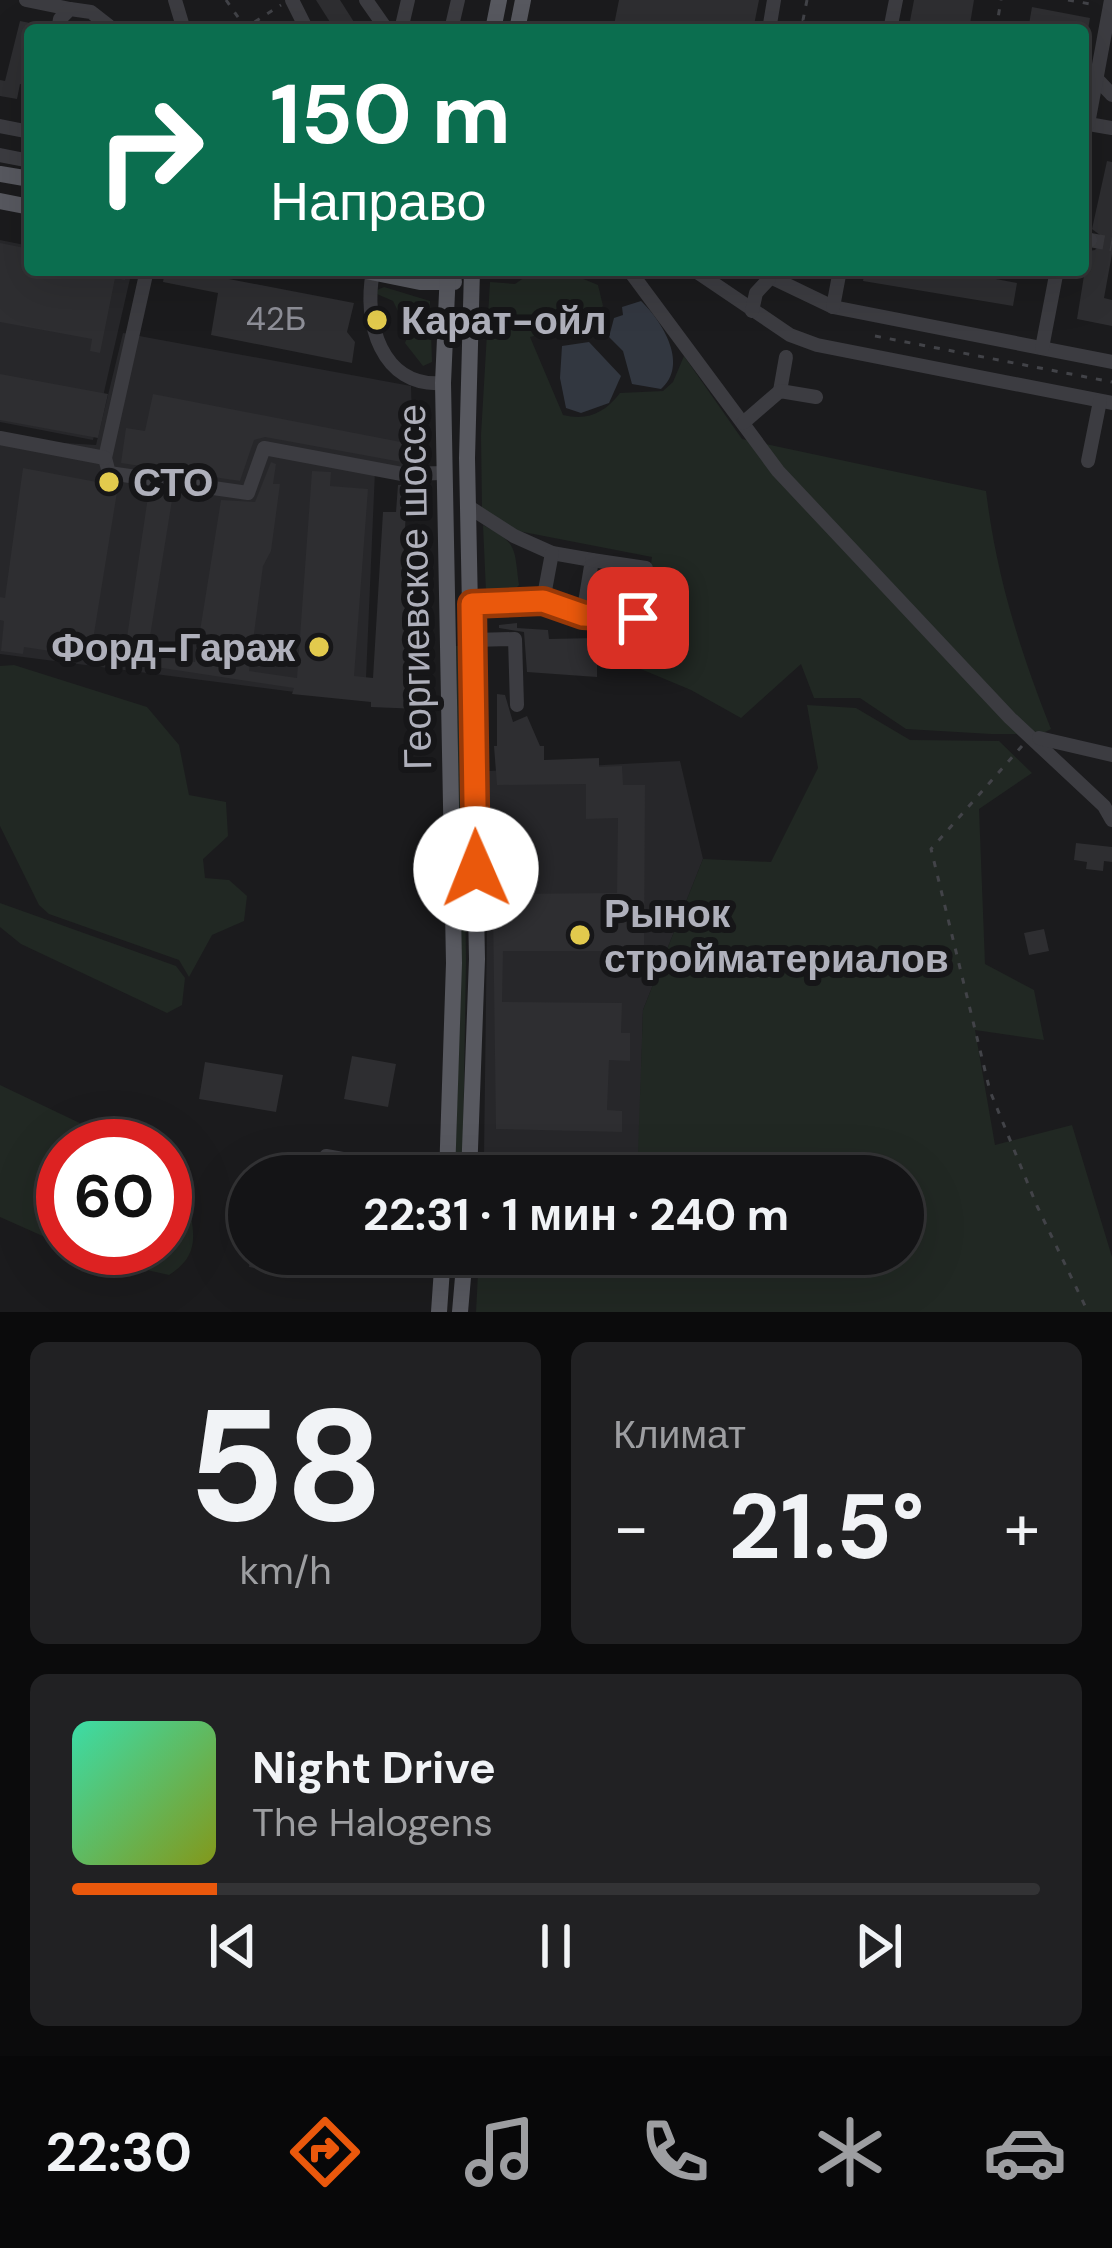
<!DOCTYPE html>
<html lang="ru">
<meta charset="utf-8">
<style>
:root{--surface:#141416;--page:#212123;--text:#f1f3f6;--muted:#9d9ea1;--line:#333335;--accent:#ea580c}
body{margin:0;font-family:"DM Sans",sans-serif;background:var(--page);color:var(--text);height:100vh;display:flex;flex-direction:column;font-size:45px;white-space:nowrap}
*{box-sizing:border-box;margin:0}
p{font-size:39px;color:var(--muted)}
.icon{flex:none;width:66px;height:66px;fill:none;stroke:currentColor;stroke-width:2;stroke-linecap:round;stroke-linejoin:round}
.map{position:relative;height:1312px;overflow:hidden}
.drawer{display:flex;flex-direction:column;gap:30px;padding:30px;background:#0b0b0c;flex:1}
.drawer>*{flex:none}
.hud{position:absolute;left:24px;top:24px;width:1065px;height:252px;border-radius:12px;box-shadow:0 12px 48px #0002,0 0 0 3px var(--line);background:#0b6e4f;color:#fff;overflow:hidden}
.speed{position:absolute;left:36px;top:1119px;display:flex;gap:24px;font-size:60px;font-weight:700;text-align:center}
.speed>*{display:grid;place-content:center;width:156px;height:156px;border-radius:50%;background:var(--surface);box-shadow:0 12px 48px #0002,0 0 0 3px var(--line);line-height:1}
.speed .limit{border:18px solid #d22;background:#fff;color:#111}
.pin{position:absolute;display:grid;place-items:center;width:102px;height:102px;color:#fff;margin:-51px;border-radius:24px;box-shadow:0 6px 18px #0006}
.me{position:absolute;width:132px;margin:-66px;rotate:359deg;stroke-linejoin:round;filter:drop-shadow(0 0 9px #0008)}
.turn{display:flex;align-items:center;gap:42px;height:252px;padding:0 48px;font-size:54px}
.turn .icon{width:156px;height:156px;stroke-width:2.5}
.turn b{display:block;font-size:84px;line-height:102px}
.big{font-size:90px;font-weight:700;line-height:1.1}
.drawer .card{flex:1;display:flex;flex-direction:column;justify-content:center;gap:18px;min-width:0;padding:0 42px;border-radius:18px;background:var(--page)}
.drawer .dial{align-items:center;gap:0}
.dial b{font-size:156px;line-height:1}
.song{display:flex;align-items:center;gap:36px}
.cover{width:144px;height:144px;border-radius:18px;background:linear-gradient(135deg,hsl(160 70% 55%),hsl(70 70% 35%))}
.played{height:12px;border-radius:6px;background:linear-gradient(90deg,var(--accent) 15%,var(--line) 15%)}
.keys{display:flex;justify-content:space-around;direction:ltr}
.heat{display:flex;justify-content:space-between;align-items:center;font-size:66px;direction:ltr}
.drawer .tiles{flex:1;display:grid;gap:30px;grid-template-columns:1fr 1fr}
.card:last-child{grid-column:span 2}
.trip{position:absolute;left:228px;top:1155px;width:696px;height:120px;border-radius:60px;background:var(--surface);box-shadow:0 12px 48px #0002,0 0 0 3px var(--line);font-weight:700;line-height:120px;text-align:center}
.menu{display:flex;height:192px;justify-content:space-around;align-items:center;background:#080809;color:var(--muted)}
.menu .icon{width:84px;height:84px}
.menu .selected{color:var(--accent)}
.menu b{font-size:54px;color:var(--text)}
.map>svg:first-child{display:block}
</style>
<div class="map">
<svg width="1112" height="1312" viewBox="0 0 1112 1312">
<rect width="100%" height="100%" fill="#1b1b1d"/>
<g fill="#27272a">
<polygon points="0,240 30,246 30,270 132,270 93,440 0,422"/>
<polygon points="123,333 411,386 413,456 409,472 375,471 365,701 0,654 0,439 96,445"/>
<polygon points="680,761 703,859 643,1010 639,1154 484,1155 489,771"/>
</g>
<g fill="#212823">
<path d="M 582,270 L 581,278 L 598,285 L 603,306 L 584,323 L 530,337 L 563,415 C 587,421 605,413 620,393 L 663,391 L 673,382 L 684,356 L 742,439 L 986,491 C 997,579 1019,647 1051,729 L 1041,734 L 991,734 L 906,729 L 860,698 L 814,698 L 801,664 L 741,718 L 691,690 L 636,667 L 652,557 L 513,530 L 482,509 L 481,435 L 490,282 L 515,284 L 531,273 Z"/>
<polygon points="384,287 430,301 432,362 423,366 405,343 409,333 393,301 377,294 377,290"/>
<path d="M 483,525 C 518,543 514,548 519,585 L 514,590 L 490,595 L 486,592 Z"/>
<polygon points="462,645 466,961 463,1149 461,1176 455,1176 461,962 456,646"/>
<polygon points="14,665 147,707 179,745 189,795 226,802 228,836 203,859 205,878 229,880 247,896 244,921 212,935 189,977 179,960 49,914 39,905 0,826 0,666"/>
<polygon points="807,705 856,708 910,740 999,741 1032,773 979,809 985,964 1034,990 1044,1040 975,1030 995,1145 1072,1125 1112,1257 1112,1312 476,1312 479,1254 903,1254 903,1176 483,1176 484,1155 638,1153 643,1010 703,859 771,862 818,768"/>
<polygon points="0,903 176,966 185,978 182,1005 167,1013 21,944 0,927"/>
<polygon points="0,1085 128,1146 63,1146 63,1245 0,1217"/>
<path d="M 165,1184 L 189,1207 C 196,1239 197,1257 169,1275 L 89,1257 L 69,1248 L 165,1248 Z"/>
</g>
<g fill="#323740">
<path d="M 641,301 C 663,322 689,365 661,389 L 632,384 L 623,351 L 609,337 L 614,318 L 623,315 L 622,307 Z"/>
<polygon points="589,342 621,376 609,403 581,413 566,408 560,378 562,346"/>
</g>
<g fill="#2e2e31">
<polygon points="316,0 340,0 359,30 335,30"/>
<polygon points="619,0 759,0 753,30 613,30"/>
<polygon points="914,0 974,0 969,30 910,21"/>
<polygon points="1032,7 1090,18 1088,30 1028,30"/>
<polygon points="20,21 30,23 30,86 20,84 17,99 0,96 0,80 5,81"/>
<polygon points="1107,161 1112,162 1112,254 1104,298 1112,300 1112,326 1077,319 1088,251 1095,250 1101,243 1100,235 1092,229"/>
<polygon points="0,243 30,249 30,270 127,270 125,280 115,278 100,353 90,351 92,339 0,322"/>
<polygon points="165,270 182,270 354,303 347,332 355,342 352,363 211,335 218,293 163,282"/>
<polygon points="865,270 948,270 1017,283 1013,306 863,281"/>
<polygon points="0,374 108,394 98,438 0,420"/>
<polygon points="153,394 411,444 407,463 265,437 254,440 240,481 121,463 126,428 145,431"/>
<polygon points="271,462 276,464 273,484 280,484 271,551 263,566 249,671 297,678 312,471 331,472 330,486 368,489 354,676 373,678 383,512 396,512 398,485 413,485 412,512 406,511 401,600 422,601 420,709 371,707 371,702 292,694 294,688 24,647 23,654 1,651 4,621 0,620 0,597 5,598 23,468 118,486 92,646 125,651 149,490 173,494 147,655 195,662 221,500 255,502"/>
<polygon points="604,575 633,580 628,606 599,604 600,583"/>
<polygon points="517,623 517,628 548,630 549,639 597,638 597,677 527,672 524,632 499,628 499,625"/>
<polygon points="497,694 505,695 513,722 527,716 540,746 544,746 544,760 599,758 599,767 622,766 623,785 645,785 644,956 616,955 616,951 503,951 502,1002 622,1003 621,1033 630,1033 630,1061 609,1060 607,1110 622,1111 622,1132 496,1129 492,835 504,835 503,894 617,893 618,818 586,819 586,784 497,785 494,746 497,746"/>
<polygon points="1076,843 1112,847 1112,862 1104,861 1103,871 1086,869 1087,862 1074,860"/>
<polygon points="1044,929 1049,951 1029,955 1024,933"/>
<polygon points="352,1056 396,1064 388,1107 344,1099"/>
<polygon points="205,1062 283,1075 276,1112 199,1099"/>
<polygon points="251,1254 297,1254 293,1275 249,1267"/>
</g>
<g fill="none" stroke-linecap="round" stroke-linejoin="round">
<polyline stroke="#39393d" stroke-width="14" stroke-dasharray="14 7" stroke-linecap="butt" points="1090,240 1112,244"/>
<g stroke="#424348" stroke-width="3" stroke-dasharray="6 9" stroke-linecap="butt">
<polyline points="226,0 247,30"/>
<polyline points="807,0 803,20 809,30"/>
<polyline points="1068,0 1096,5"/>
<polyline points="242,30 281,5"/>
<polyline points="996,30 1001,0"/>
<polyline points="875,336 1112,382"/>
<polyline points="1022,746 931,849 990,1091 1037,1206 1088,1312"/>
</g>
<g stroke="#3c3c41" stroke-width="14">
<polyline points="26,0 70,9"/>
<polyline points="175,0 184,30"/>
<polyline points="292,0 307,30"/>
<polyline points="366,0 387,30"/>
<polyline points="58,30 60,19 70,9 91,12 109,26 109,30"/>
<polyline points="401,30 408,0"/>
<polyline points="451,30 458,0"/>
<polyline points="769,30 774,0"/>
<polyline points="890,30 896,0"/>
<polyline points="1083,76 1096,78 1112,95"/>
<polyline points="1083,123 1112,128"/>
<polyline points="1088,124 1111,0"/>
<polyline points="0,126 30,132"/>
<polyline points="0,155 30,161"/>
<polyline points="1083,239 1090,240"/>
<polyline points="147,270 105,458 109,473 248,493 264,448 402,474 445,473"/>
<polyline points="629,270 778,471 1010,718 1104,806 1112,820"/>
<polyline points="694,270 790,335 817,345 1112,403"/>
<polyline points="756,270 833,307 1112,362"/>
<path d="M 373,272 C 363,321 381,388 443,383"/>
<polyline points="833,307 840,270"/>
<polyline points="752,311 756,293 769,279"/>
<polyline points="1042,348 1057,270"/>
<polyline points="780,391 786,357"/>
<polyline points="743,423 780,391 816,397"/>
<polyline points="0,438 105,458"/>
<polyline points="1088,461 1100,401"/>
<polyline points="469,507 514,536 552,553 592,560 583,615 543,601 472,604"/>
<polyline points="543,601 552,553"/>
<polyline points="583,615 638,618 646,568 592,560"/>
<polyline points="473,640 515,639 517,705"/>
<polyline points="1039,738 1112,755"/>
<polyline points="326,1156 438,1176"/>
</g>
<g stroke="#585960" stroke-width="16">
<polyline points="493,30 499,0"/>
<polyline points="517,30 523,0"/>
<polyline points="0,174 30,179"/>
<polyline points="0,201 30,207"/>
<polyline points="361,270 420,282 454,282"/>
<polyline points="447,1176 454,963 443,383 448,270"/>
<polyline points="469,1176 477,959 467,458 472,270"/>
<polyline points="439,1312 443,1254"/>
<polyline points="460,1312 465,1254"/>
</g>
</g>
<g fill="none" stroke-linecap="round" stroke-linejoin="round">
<defs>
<polyline id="route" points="476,869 472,604 543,601 583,615 638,618"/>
</defs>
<use href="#route" stroke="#983908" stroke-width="30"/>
<use href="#route" stroke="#ea580c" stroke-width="21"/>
</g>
<g fill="#e2ca4d" stroke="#161618" stroke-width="4.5">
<circle cx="377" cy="320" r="12"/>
<circle cx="109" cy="482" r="12"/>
<circle cx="319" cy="647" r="12"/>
<circle cx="580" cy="935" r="12"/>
</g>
<g text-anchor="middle" stroke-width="12" stroke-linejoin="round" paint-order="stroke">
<g font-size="33" fill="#8e8f98">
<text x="276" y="330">42Б</text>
</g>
<g font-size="39" font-weight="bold" fill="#afb0bb" stroke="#161618" text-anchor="start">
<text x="401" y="334">Карат-ойл</text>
<text x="133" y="496">СТО</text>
<text x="295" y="661" text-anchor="end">Форд-Гараж</text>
<text x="604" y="927">Рынок<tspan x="604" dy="45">стройматериалов</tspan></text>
</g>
<g font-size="39" fill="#afb0bb" stroke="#161618">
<text transform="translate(414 587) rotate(-91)" y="14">Георгиевское шоссе</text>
</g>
</g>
</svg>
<div class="speed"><div class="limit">60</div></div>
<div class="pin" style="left:638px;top:618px;background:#d93025"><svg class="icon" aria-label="arrive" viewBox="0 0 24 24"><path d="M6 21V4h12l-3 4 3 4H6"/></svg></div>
<svg class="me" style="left:476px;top:869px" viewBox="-20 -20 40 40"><circle r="19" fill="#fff"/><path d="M0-13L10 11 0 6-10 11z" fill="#ea580c"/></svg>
<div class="trip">22:31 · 1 мин · 240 m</div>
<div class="hud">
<div class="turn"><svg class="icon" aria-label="right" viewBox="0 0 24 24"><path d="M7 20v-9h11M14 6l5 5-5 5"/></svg><div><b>150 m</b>Направо</div></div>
</div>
</div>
<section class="drawer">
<div class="tiles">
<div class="card dial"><b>58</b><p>km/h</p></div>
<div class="card"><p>Климат</p>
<div class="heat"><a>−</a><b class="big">21.5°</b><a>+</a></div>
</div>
<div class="card">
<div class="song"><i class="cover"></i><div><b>Night Drive</b><p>The Halogens</p></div></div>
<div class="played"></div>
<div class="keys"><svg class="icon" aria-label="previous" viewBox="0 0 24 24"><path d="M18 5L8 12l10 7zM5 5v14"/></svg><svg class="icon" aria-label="pause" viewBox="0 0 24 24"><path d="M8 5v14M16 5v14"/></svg><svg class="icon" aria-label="next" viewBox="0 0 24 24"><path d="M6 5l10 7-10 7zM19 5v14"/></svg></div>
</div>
</div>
</section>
<nav class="menu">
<b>22:30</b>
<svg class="icon selected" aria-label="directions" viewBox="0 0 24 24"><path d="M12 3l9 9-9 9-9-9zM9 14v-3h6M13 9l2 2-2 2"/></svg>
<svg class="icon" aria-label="music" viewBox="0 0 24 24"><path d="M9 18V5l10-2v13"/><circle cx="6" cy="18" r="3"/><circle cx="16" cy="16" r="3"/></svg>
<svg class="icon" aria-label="phone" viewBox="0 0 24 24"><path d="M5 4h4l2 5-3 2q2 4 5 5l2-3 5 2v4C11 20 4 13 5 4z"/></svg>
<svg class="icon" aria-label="climate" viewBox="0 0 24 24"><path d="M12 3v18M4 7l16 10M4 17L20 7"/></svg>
<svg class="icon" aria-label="car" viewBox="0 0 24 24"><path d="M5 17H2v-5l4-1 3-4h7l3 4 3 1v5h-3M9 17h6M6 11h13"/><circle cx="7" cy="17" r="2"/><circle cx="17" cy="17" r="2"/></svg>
</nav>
